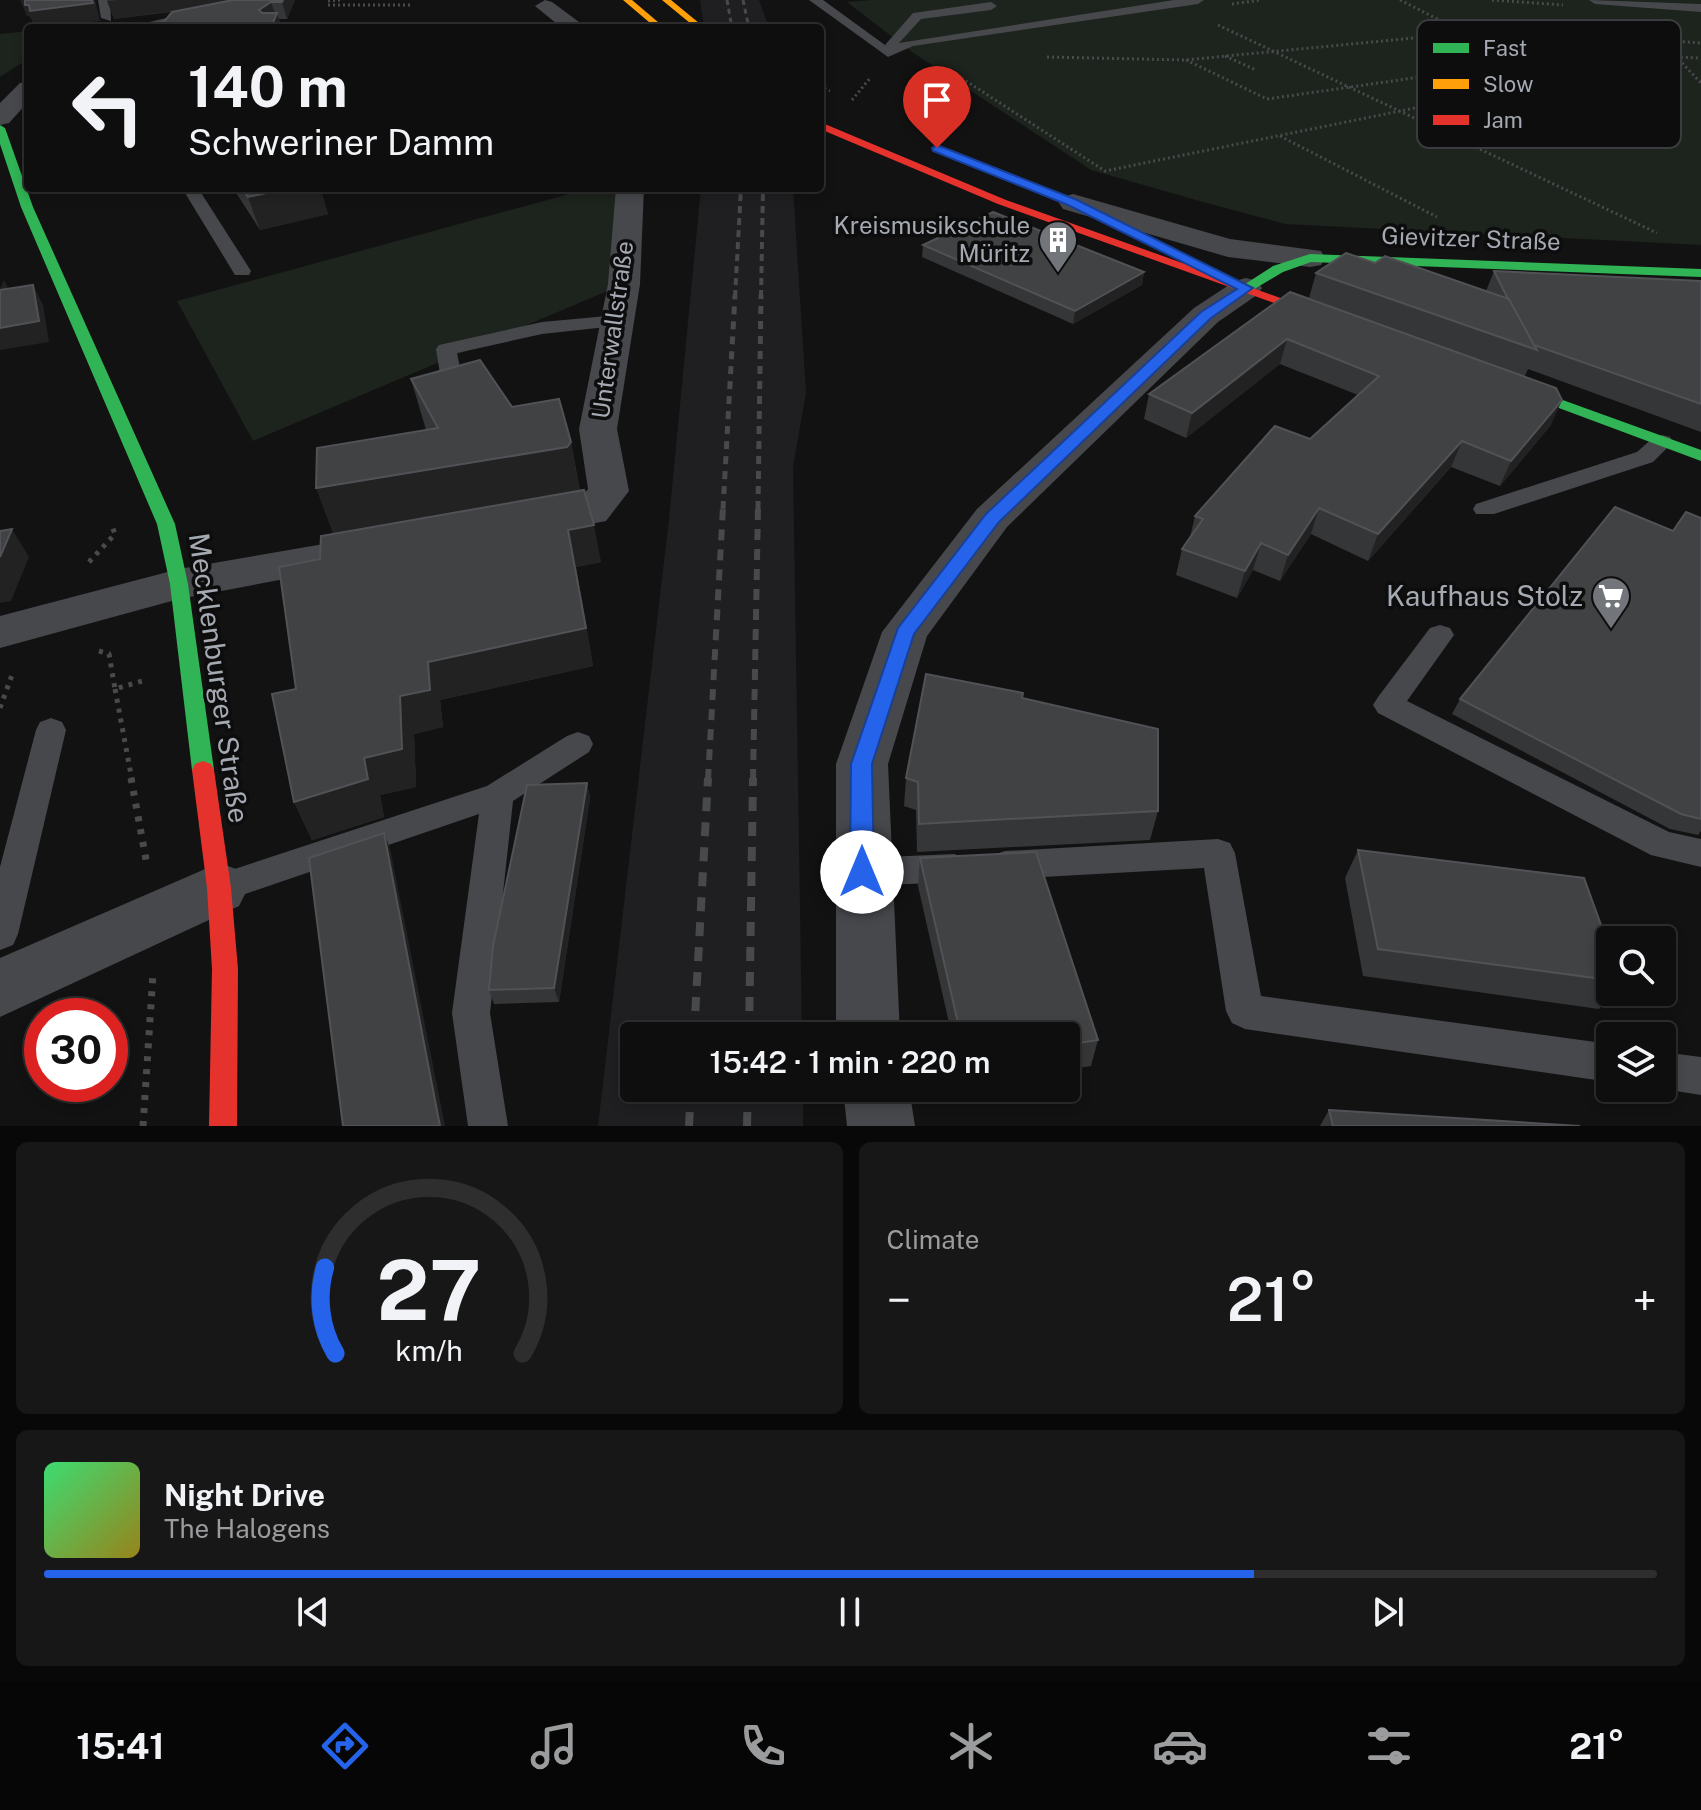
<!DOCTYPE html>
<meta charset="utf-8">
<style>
:root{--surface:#0e0e0e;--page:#171717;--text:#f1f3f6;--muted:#9b9c9e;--line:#2e2e2e;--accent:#2563eb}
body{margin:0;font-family:"Public Sans",sans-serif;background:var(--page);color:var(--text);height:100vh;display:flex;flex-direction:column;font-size:30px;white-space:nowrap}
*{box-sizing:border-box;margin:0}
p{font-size:26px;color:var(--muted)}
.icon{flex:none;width:44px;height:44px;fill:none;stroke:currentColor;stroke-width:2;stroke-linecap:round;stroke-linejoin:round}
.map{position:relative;height:1126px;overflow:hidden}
.sheet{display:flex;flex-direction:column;gap:16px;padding:16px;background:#080808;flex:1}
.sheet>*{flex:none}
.guide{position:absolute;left:24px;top:24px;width:800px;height:168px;border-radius:8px;box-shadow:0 4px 12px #0003,0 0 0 2px var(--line);background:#0e0e0e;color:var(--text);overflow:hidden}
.fabs{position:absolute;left:1596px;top:926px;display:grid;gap:16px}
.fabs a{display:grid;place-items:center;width:80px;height:80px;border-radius:8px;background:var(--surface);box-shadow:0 4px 12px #0003,0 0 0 2px var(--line);font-size:40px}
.speed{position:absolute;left:24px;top:998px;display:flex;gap:16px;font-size:40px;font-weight:700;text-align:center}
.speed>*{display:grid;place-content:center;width:104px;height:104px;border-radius:50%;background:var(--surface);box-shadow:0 4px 12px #0003,0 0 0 2px var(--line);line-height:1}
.speed .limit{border:12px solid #d22;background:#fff;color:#111}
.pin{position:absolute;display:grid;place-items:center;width:68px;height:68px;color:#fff;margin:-82px -34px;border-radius:50% 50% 50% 0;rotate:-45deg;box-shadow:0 0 8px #0007}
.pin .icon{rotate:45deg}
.me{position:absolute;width:88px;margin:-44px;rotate:0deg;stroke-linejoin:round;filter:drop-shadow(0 0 6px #0008)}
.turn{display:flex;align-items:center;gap:28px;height:168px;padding:0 32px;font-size:36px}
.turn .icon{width:104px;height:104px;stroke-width:2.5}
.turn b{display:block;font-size:56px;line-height:68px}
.big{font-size:60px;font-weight:600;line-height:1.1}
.sheet .tile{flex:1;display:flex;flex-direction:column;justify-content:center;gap:12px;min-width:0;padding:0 28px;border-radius:12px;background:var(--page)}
.sheet .dial{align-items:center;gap:0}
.dial svg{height:208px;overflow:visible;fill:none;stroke:var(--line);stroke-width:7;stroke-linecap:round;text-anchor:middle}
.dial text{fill:var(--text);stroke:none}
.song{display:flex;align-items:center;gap:24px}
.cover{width:96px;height:96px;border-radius:12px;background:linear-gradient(135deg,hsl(140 70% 55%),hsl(50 70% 35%))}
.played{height:8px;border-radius:4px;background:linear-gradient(90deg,var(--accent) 75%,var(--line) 75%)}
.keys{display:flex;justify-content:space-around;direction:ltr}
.heat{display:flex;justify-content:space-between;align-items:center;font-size:44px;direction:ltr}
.sheet .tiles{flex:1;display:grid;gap:16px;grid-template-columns:1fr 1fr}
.tile:last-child{grid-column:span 2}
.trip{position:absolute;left:620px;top:1022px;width:460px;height:80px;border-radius:8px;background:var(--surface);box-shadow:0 4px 12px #0003,0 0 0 2px var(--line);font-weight:600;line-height:80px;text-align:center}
.menu{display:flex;height:128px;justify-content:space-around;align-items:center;background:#060606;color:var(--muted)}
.menu .icon{width:56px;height:56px}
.menu .selected{color:var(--accent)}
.menu b{font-size:36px;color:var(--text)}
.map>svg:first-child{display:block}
</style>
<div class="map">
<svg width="1701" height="1126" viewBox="0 0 1701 1126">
<rect width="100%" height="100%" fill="#121213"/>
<g fill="#1f1f21">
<polygon points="700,0 759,0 769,28 704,28"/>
<polygon points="701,188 793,188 806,393 793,467 802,1036 634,1036 634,1088 803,1088 803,1126 598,1126 669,519"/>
</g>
<g fill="#1d231d">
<polygon points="871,0 1701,0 1701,245 1285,224 1203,202 1091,170 912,52 847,2"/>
<polygon points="28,31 28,59 0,77 0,34"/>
<polygon points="591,188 630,188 624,284 253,441 177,301"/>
</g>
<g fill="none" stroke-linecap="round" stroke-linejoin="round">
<g stroke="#494a4c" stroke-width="3" stroke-dasharray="2 3" stroke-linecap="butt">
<polyline points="1400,0 1465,33"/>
<polyline points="1492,0 1563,5"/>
<polyline points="328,1 340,0"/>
<polyline points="1232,4 1261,0"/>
<polyline points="328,5 413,5"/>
<polyline points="1218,25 1657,233"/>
<polyline points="1618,37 1701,43"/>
<polyline points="1225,56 1256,70"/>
<polyline points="1047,57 1185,60 1466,33 1584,30"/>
<polyline points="1186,60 1267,99 1664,42"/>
<polyline points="1682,63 1597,75 1583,68 1675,57 1701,58"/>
<polyline points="1682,63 1701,83"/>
<polyline points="949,70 1105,171 1592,72"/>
<polyline points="820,86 830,91"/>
<polyline points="852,100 871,77"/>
<polyline points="1280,136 1437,217"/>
</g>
<g stroke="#494a4c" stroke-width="5" stroke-dasharray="4 6" stroke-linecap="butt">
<polyline points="89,562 115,534 112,526"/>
<polyline points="99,651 109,654 115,689 142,681"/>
<polyline points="115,689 132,780"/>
<polyline points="0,708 12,675"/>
</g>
<g stroke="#494a4c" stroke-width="7" stroke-dasharray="5 8" stroke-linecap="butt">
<polyline points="131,778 147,865"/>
<polyline points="143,1126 153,974"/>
</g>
<g fill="#47484c" fill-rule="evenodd">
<polygon points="98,0 110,0 111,21 101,18"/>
<polygon points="809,0 823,0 885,45 913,13 991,2 997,6 991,10 921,19 899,43 1174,0 1204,0 1198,4 913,46 888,57"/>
<polygon points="1589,0 1701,4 1701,12 1595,4"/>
<polygon points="182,188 198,188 251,271 249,275 235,275"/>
<polygon points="618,315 628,321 625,325 542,334 457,353 465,392 454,399 443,392 436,349 439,345 542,322"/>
<polygon points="1662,435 1670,437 1673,442 1653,462 1494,514 1476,514 1473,509 1476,504 1637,452 1654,437"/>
<polygon points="1440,625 1450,628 1454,635 1407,701 1669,832 1701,839 1701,867 1651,855 1378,713 1373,705 1378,697 1430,628"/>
<polygon points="51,718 62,722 66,730 18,934 13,945 0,950 0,867 36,730 40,722"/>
<polygon points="578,732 589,736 593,744 589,752 513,801 490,1013 508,1126 468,1126 452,1013 479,814 219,903 207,898 202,888 207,878 487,786 567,736"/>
<polygon points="1218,839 1230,843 1235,853 1261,996 1610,1044 1610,1082 1245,1029 1232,1023 1226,1011 1204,868 1005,879 993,875 988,865 993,855 1005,851"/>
<polygon points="954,854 966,858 971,868 966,878 954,882 862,886 850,882 845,872 850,862 862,858"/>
<polygon points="1662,1052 1701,1057 1701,1095 1657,1088 1662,1088"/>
</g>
<g fill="#47484c" fill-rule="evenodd">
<polygon points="243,0 287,0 277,6 172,28 137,28 141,24"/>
<polygon points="545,0 552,2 587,28 562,28 535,6"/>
<polygon points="278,22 305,22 316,28 267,28"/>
<polygon points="28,81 28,102 9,123 0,125 0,103 20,83"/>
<polygon points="616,188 644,188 640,284 617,429 629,491 606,521 533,535 518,531 512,522 518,513 578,501 588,489 579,429 608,284"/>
<polygon points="1073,194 1230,239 1321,251 1325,258 1321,265 1310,267 1228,257 1063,209 1059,203 1063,197"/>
<polygon points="1246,278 1257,281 1262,288 1257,295 1218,322 1007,527 927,636 888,764 900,1036 836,1036 836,764 882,632 977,509 1194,308 1235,281"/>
<polygon points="370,536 385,540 392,550 385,560 179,599 0,648 0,616 179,569"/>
<polygon points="219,863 239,870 248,888 239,906 0,1017 0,958"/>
<polygon points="843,1088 909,1088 915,1126 847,1126"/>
</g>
<g fill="#30b455" fill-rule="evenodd">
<polygon points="0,125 5,128 33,207 175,524 188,584 214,770 211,776 203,779 195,776 192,770 170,584 157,524 21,207 0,144"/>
<polygon points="1310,254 1701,269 1701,277 1311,262 1283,272 1251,291 1239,288 1273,266"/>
<polygon points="1505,379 1701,450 1701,461 1500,386 1500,380"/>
</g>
<g fill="#ff9f0a" fill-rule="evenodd">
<polygon points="623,0 632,0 665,28 656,28"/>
<polygon points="662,0 671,0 705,28 696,28"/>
</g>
<g fill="#e5322d" fill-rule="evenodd">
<polygon points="820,122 1006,200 1342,320 1340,323 1330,323 998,204 820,129"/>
<polygon points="203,761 211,764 214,770 231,888 238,969 237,1126 209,1126 212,969 207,888 192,770 195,764"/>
</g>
<g stroke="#48494b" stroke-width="3" stroke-dasharray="5 4" stroke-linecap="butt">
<polyline points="727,0 732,28"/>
<polyline points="743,0 749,28"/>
</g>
<g stroke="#48494b" stroke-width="4" stroke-dasharray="7 5" stroke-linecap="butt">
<polyline points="735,297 741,188"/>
<polyline points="761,297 763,188"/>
</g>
<g stroke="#48494b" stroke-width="5" stroke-dasharray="8 7" stroke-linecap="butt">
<polyline points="723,509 735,295"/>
<polyline points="758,509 761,295"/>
</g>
<g stroke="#48494b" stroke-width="6" stroke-dasharray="11 9" stroke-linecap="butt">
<polyline points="708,780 723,507"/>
<polyline points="753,780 758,507"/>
</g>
<g stroke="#48494b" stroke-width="8" stroke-dasharray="14 11" stroke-linecap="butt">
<polyline points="694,1036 708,778"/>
<polyline points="749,1036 753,778"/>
<polyline points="689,1126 691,1088"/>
<polyline points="747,1126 748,1088"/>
</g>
</g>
<g fill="#353637">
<polygon points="107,0 295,0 287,19 279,19 281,28 159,28 185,10 114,19"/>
<polygon points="233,188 320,188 328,214 260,230"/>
<polygon points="923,245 1144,272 1142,285 1073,324 922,257"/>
<polygon points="1375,263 1486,291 1494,271 1701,281 1701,432 1528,369 1525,376 1309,298 1316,273"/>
<polygon points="1290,292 1551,425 1500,486 1451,467 1368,561 1311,534 1280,581 1253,570 1237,598 1176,575 1182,549 1190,537 1195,516 1310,439 1358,395 1280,364 1186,438 1144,419 1149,394"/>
<polygon points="411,379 512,407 571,442 580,491 601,562 576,567 593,666 440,700 443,727 414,734 416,787 380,795 384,817 312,840 294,802 296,689 320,559 333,534 426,430"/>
<polygon points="1701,518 1701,831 1698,835 1670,829 1452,714 1460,699 1673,531"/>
<polygon points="1022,698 1158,811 1150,840 917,852 916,810 904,806 906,778"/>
<polygon points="587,783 590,798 559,1002 494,1004 489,990"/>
<polygon points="1358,850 1610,950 1610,992 1613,992 1599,1009 1363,976 1345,878"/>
<polygon points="920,858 1098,1040 1091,1066 1066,1070 1066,1036 952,1036 918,886"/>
<polygon points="1329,1110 1580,1126 1320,1126"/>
</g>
<g fill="#222223">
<polygon points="20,0 95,0 100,21 37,28 29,16 27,16"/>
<polygon points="119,0 230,0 194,8 114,19 107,1"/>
<polygon points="283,0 295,0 287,19 282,2"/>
<polygon points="271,2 276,16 277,13 281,28 264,27 259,10"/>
<polygon points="289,188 320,188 328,214 260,230 248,197"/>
<polygon points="1144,272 1142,285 1073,324 1075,311"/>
<polygon points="4,280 14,300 0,289"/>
<polygon points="33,285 43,305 49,342 0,350 0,328"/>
<polygon points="1287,339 1280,364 1186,438 1192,413"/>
<polygon points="1562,400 1551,425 1500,486 1511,461"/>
<polygon points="1462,441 1451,467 1368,561 1378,534"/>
<polygon points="571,442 580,493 335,539 316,488"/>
<polygon points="1319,508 1311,534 1280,581 1288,555"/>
<polygon points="594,525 601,562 576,567 593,666 440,700 443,727 414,734 416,787 380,795 384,817 312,840 294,802 364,758 400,696 428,662 568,530"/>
<polygon points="12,529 29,557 11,601 0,603 0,557"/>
<polygon points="1261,543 1253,570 1237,598 1245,571"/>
<polygon points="587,783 590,798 559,1002 554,988"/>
<polygon points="384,833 390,848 445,1126 440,1126"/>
</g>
<g fill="#414244" stroke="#515256" stroke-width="2">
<polygon points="25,0 92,0 93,3 30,11 29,5 25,5"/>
<polygon points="233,0 283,0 282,2 271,2 259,10 262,13 277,13 271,28 159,28 172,12"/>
<polygon points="242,188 289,188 248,197"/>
<polygon points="993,212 1144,272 1075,311 923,245"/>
<polygon points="1346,253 1375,263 1385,256 1509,299 1537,350 1316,273"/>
<polygon points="1494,271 1701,281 1701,404 1534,345 1509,299 1508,299"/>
<polygon points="33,285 39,321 0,328 0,290"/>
<polygon points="1290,292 1556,388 1562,400 1511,461 1462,441 1378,534 1319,508 1288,555 1261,543 1245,571 1182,549 1203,519 1195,516 1275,426 1310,439 1379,376 1287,339 1192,413 1149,394"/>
<polygon points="480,360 512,407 559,399 571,442 567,447 316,488 317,448 438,428 411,379"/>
<polygon points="584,490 594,525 568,530 586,628 428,662 430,690 400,696 402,749 364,758 368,779 294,802 272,694 296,689 279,567 320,559 321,536"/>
<polygon points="1615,507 1673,531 1686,512 1701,518 1701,819 1681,814 1460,699"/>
<polygon points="12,529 0,557 0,531"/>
<polygon points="926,674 1023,693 1022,698 1158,729 1158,811 919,824 918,782 906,778"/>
<polygon points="587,783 554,988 489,990 493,946 527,785"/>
<polygon points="384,833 428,1064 440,1126 343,1126 309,858"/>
<polygon points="1358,850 1584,878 1610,950 1610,980 1378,949"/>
<polygon points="1036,852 1098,1040 1066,1045 1066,1036 961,1036 920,858"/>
<polygon points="1329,1110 1580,1126 1333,1126"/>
</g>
<polygon fill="#2563eb" stroke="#184099" stroke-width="2" points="937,145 1077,200 1253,288 1211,318 999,522 914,634 872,764 874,872 870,880 862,882 853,880 850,872 851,764 898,628 986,514 1201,312 1237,289 1068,205 933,151 932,148"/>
<defs>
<symbol id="building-pin" viewBox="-11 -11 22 30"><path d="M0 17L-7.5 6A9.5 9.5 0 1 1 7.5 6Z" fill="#72757a" stroke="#0d0d0e"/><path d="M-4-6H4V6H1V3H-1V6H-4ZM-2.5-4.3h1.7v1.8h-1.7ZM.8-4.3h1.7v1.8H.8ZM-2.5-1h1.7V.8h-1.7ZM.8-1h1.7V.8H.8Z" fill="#fff"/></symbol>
<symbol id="supermarket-pin" viewBox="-11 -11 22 30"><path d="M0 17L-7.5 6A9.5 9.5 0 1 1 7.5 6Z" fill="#72757a" stroke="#0d0d0e"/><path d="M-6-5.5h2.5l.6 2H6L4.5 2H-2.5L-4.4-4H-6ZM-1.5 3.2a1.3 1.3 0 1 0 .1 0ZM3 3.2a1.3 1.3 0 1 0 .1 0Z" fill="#fff"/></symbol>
</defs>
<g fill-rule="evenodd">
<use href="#building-pin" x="1036" y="218" width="44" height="60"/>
<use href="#supermarket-pin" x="1589" y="574" width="44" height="60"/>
</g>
<g text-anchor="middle" stroke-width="7" stroke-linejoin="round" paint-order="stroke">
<g font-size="24" fill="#a5aab2" stroke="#0d0d0e" text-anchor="end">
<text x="1030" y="234">Kreismusikschule<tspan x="1030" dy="28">Müritz</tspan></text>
</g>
<g font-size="24" fill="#a5aab2" stroke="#0d0d0e">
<text transform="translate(1471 239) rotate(2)" y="8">Gievitzer Straße</text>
<text transform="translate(613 330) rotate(-82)" y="8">Unterwallstraße</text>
</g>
<g font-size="28" fill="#a5aab2" stroke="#0d0d0e" text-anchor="end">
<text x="1583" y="606">Kaufhaus Stolz</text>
</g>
<g font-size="28" fill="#a5aab2" stroke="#0d0d0e">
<text transform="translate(219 678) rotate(82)" y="10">Mecklenburger Straße</text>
</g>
</g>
<rect x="1417" y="20" width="264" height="128" rx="12" fill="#0d0d0e" stroke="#3b3c3f" stroke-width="2"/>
<rect x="1433" y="43" width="36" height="10" fill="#30b455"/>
<rect x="1433" y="79" width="36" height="10" fill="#ff9f0a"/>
<rect x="1433" y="115" width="36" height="10" fill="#e5322d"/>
<g font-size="22" fill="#a5aab2">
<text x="1483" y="56">Fast</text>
<text x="1483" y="92">Slow</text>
<text x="1483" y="128">Jam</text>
</g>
</svg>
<div class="fabs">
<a><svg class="icon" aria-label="search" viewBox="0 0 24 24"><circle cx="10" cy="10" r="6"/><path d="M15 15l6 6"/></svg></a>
<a><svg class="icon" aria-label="layers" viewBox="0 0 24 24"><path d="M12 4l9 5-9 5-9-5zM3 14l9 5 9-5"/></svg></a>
</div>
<div class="speed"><div class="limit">30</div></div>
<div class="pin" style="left:937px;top:148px;background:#d93025"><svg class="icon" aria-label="arrive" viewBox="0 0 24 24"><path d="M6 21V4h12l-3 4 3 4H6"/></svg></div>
<svg class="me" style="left:862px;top:872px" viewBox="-20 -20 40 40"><circle r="19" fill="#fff"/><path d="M0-13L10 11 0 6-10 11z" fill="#2563eb"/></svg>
<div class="trip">15:42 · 1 min · 220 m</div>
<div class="guide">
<div class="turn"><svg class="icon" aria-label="left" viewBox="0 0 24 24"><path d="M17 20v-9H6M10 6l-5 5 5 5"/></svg><div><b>140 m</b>Schweriner Damm</div></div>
</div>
</div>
<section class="sheet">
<div class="tiles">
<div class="tile dial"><svg viewBox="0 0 100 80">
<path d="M14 69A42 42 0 1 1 86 69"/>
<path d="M14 69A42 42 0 0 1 10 36" stroke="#2563eb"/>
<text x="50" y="56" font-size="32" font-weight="700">27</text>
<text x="50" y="72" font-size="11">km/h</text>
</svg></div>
<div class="tile"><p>Climate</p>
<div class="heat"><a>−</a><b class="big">21°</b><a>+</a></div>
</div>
<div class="tile">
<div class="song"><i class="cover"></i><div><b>Night Drive</b><p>The Halogens</p></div></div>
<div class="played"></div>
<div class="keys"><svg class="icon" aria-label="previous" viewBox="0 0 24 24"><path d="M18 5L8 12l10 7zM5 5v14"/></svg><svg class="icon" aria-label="pause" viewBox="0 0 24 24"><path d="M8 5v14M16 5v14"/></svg><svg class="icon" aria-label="next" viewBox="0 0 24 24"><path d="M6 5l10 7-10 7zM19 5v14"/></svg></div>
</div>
</div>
</section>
<nav class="menu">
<b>15:41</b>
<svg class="icon selected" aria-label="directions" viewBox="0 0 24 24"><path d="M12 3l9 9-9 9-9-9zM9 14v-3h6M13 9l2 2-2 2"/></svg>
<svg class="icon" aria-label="music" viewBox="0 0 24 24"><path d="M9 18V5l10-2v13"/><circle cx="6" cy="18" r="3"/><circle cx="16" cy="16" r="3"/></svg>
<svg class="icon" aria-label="phone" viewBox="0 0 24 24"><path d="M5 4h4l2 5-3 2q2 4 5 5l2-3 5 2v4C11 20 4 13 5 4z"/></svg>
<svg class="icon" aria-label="climate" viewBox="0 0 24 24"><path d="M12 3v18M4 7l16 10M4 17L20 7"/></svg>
<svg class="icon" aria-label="car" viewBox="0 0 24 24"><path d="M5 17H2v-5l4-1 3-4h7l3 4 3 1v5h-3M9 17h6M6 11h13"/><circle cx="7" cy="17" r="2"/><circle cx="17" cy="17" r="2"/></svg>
<svg class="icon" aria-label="filters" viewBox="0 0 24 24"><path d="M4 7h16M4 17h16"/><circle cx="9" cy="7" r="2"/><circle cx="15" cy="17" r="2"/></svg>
<b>21°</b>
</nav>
